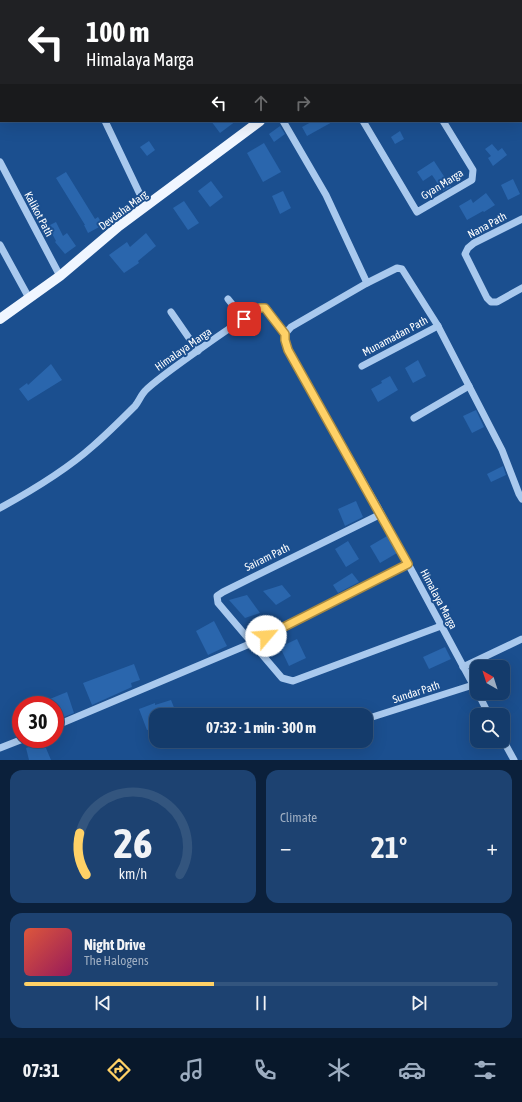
<!DOCTYPE html>
<meta charset="utf-8">
<style>
:root{--surface:#143b6b;--page:#1d4271;--text:#f1f3f6;--muted:#9dadc1;--line:#33557e;--accent:#ffd166}
body{margin:0;font-family:"Asap Condensed",sans-serif;background:var(--page);color:var(--text);height:100vh;display:flex;flex-direction:column;font-size:15px;white-space:nowrap}
*{box-sizing:border-box;margin:0}
p{font-size:13px;color:var(--muted)}
.icon{flex:none;width:22px;height:22px;fill:none;stroke:currentColor;stroke-width:2;stroke-linecap:round;stroke-linejoin:round}
.map{position:relative;height:760px;overflow:hidden}
.side{display:flex;flex-direction:column;gap:10px;padding:10px;background:#0b203b;flex:1}
.side>*{flex:none}
.hud{position:absolute;left:0px;top:0px;width:522px;height:122px;box-shadow:0 4px 16px #0002,0 0 0 1px var(--line);background:#202124;color:#fff;overflow:hidden}
.needle{width:26px;rotate:321deg}
.tools{position:absolute;left:470px;top:660px;display:grid;gap:8px}
.tools a{display:grid;place-items:center;width:40px;height:40px;border-radius:8px;background:var(--surface);box-shadow:0 4px 16px #0002,0 0 0 1px var(--line);font-size:20px}
.speed{position:absolute;left:12px;top:696px;display:flex;gap:8px;font-size:20px;font-weight:700;text-align:center}
.speed>*{display:grid;place-content:center;width:52px;height:52px;border-radius:50%;background:var(--surface);box-shadow:0 4px 16px #0002,0 0 0 1px var(--line);line-height:1}
.speed .limit{border:6px solid #d22;background:#fff;color:#111}
.pin{position:absolute;display:grid;place-items:center;width:34px;height:34px;color:#fff;margin:-17px;border-radius:8px;box-shadow:0 2px 6px #0006}
.me{position:absolute;width:44px;margin:-22px;rotate:63deg;stroke-linejoin:round;filter:drop-shadow(0 0 3px #0008)}
.turn{display:flex;align-items:center;gap:14px;height:84px;padding:0 20px;font-size:18px}
.turn .icon{width:52px;height:52px;stroke-width:2.5}
.turn b{display:block;font-size:28px;line-height:34px}
.lanes{display:flex;align-items:center;height:38px;padding:0 20px;background:#0003;justify-content:center;gap:20px;direction:ltr}
.lanes .off{opacity:.35}
.big{font-size:30px;font-weight:700;line-height:1.1}
.side .card{flex:1;display:flex;flex-direction:column;justify-content:center;gap:6px;min-width:0;padding:0 14px;border-radius:12px;background:var(--page)}
.side .dial{align-items:center;gap:0}
.dial svg{height:104px;overflow:visible;fill:none;stroke:var(--line);stroke-width:7;stroke-linecap:round;text-anchor:middle}
.dial text{fill:var(--text);stroke:none}
.song{display:flex;align-items:center;gap:12px}
.cover{width:48px;height:48px;border-radius:6px;background:linear-gradient(135deg,hsl(10 70% 55%),hsl(330 70% 35%))}
.played{height:4px;border-radius:2px;background:linear-gradient(90deg,var(--accent) 40%,var(--line) 40%)}
.keys{display:flex;justify-content:space-around;direction:ltr}
.heat{display:flex;justify-content:space-between;align-items:center;font-size:22px;direction:ltr}
.side .tiles{flex:1;display:grid;gap:10px;grid-template-columns:1fr 1fr}
.card:last-child{grid-column:span 2}
.trip{position:absolute;left:149px;top:708px;width:224px;height:40px;border-radius:12px;background:var(--surface);box-shadow:0 4px 16px #0002,0 0 0 1px var(--line);font-weight:700;line-height:40px;text-align:center}
.menu{display:flex;height:64px;justify-content:space-around;align-items:center;background:#08182b;color:var(--muted)}
.menu .icon{width:28px;height:28px}
.menu .active{color:var(--accent)}
.menu b{font-size:18px;color:var(--text)}
.map>svg:first-child{display:block}
</style>
<div class="map">
<svg width="522" height="760" viewBox="0 0 522 760">
<rect width="100%" height="100%" fill="#1b4f8f"/>
<g fill="#2a66ad">
<polygon points="211,121 236,121 220,133"/>
<polygon points="313,121 334,121 307,136 302,127"/>
<polygon points="280,126 285,134 274,142 269,134"/>
<polygon points="400,131 404,139 395,144 391,137"/>
<polygon points="149,141 155,150 147,156 140,147"/>
<polygon points="264,143 281,172 263,182 247,153"/>
<polygon points="492,144 498,151 502,148 507,155 493,166 488,158 491,156 485,149"/>
<polygon points="434,161 451,187 443,191 432,175 423,181 417,172"/>
<polygon points="66,172 95,219 98,217 103,225 88,233 84,225 85,225 56,178"/>
<polygon points="513,179 520,194 508,200 501,185"/>
<polygon points="211,181 223,197 210,207 198,191"/>
<polygon points="283,191 291,208 280,214 272,196"/>
<polygon points="486,193 495,205 484,212 483,211 467,220 459,206 471,199 473,203"/>
<polygon points="184,201 199,223 188,230 173,208"/>
<polygon points="56,222 63,236 67,233 76,246 65,254 55,242 56,241 48,226"/>
<polygon points="146,233 156,246 138,261 139,263 124,273 109,255 127,242 130,247"/>
<polygon points="418,360 426,376 413,383 405,368"/>
<polygon points="51,364 62,380 28,401 19,389 27,383 28,385"/>
<polygon points="390,376 398,390 378,402 371,389 382,383 381,381"/>
<polygon points="476,410 484,427 472,433 463,416"/>
<polygon points="503,466 506,475 491,482 487,474"/>
<polygon points="356,501 363,517 345,526 338,509"/>
<polygon points="387,536 397,553 380,563 370,546"/>
<polygon points="348,541 359,559 346,567 335,549"/>
<polygon points="352,573 359,582 338,593 333,585"/>
<polygon points="282,585 291,596 276,605 263,591"/>
<polygon points="247,595 260,613 245,618 229,600"/>
<polygon points="214,621 227,646 208,655 196,631"/>
<polygon points="297,639 306,658 289,666 280,647"/>
<polygon points="445,647 451,659 429,669 423,657"/>
<polygon points="134,664 140,680 131,683 132,687 92,705 83,683"/>
<polygon points="67,692 74,713 57,720 55,713 55,705 35,705"/>
<polygon points="171,700 177,715 156,715 156,727 147,730 139,709 155,703 155,705"/>
<polygon points="43,741 51,760 29,760 26,748"/>
</g>
<g fill="none" stroke-linecap="round" stroke-linejoin="round">
<g stroke="#a9c9ee" stroke-width="7">
<polyline points="228,0 229,1"/>
<polyline points="304,0 305,1"/>
<polyline points="467,0 468,1"/>
<polyline points="521,86 522,88"/>
<polyline points="105,121 146,207"/>
<polyline points="283,121 326,195 367,283 397,268 402,269 438,326 502,450 519,494 522,499"/>
<polyline points="363,121 417,212 472,180 473,170 443,121"/>
<polyline points="0,162 60,276"/>
<polyline points="522,219 474,243 468,248 465,254 487,298 491,302 497,302 522,288"/>
<polyline points="0,245 29,298"/>
<polyline points="228,299 244,319"/>
<polyline points="171,312 198,351"/>
<polyline points="285,334 291,327 367,283"/>
<polyline points="362,366 438,326"/>
<polyline points="414,418 469,386"/>
<path d="M 0,508 C 33,490 65,471 93,446 C 108,433 122,419 135,406 C 139,401 141,395 145,391 C 155,380 255,308 265,308 L 285,334 L 285,340 L 288,350 L 377,506 L 477,692"/>
<polyline points="381,514 223,592 217,596 218,603 282,678 293,681 441,626"/>
<polyline points="463,667 522,639"/>
<polyline points="478,693 489,715"/>
<polyline points="366,719 473,685"/>
<polyline points="55,726 252,643 408,563"/>
<polyline points="503,740 514,760"/>
<polyline points="0,748 23,739"/>
</g>
<g stroke="#f0f6ff" stroke-width="10">
<polyline points="414,1 415,0"/>
<polyline points="0,319 60,276 119,226 260,121"/>
</g>
</g>
<g fill="none" stroke-linecap="round" stroke-linejoin="round">
<defs>
<polyline id="route" points="244,319 260,308 265,308 285,334 285,340 288,350 408,564 266,636"/>
</defs>
<use href="#route" stroke="#a68842" stroke-width="10"/>
<use href="#route" stroke="#ffd166" stroke-width="7"/>
</g>
<g text-anchor="middle" stroke-width="4" stroke-linejoin="round" paint-order="stroke">
<g font-size="11" fill="#fff" stroke="#1b4f8f">
<text transform="translate(442 184) rotate(-32)" y="4">Gyan Marga</text>
<text transform="translate(123 210) rotate(-37)" y="4">Devdaha Marg</text>
<text transform="translate(39 214) rotate(62)" y="4">Kalikot Path</text>
<text transform="translate(487 225) rotate(-28)" y="4">Nana Path</text>
<text transform="translate(395 336) rotate(-28)" y="4">Munamadan Path</text>
<text transform="translate(183 349) rotate(-35)" y="4">Himalaya Marga</text>
<text transform="translate(267 557) rotate(-26)" y="4">Sairam Path</text>
<text transform="translate(439 599) rotate(62)" y="4">Himalaya Marga</text>
<text transform="translate(416 692) rotate(-18)" y="4">Sundar Path</text>
</g>
</g>
</svg>
<div class="tools">
<a><svg class="needle" viewBox="-14 -14 28 28"><path d="M0-13l5 13h-10z" fill="#e53935"/><path d="M0 13l5-13h-10z" fill="#9dadc1"/></svg></a>
<a><svg class="icon" aria-label="search" viewBox="0 0 24 24"><circle cx="10" cy="10" r="6"/><path d="M15 15l6 6"/></svg></a>
</div>
<div class="speed"><div class="limit">30</div></div>
<div class="pin" style="left:244px;top:319px;background:#d93025"><svg class="icon" aria-label="arrive" viewBox="0 0 24 24"><path d="M6 21V4h12l-3 4 3 4H6"/></svg></div>
<svg class="me" style="left:266px;top:636px" viewBox="-20 -20 40 40"><circle r="19" fill="#fff"/><path d="M0-13L10 11 0 6-10 11z" fill="#ffd166"/></svg>
<div class="trip">07:32 · 1 min · 300 m</div>
<div class="hud">
<div class="turn"><svg class="icon" aria-label="left" viewBox="0 0 24 24"><path d="M17 20v-9H6M10 6l-5 5 5 5"/></svg><div><b>100 m</b>Himalaya Marga</div></div>
<div class="lanes"><svg class="icon" aria-label="left" viewBox="0 0 24 24"><path d="M17 20v-9H6M10 6l-5 5 5 5"/></svg><svg class="icon off" aria-label="ahead" viewBox="0 0 24 24"><path d="M12 20V5M6 11l6-6 6 6"/></svg><svg class="icon off" aria-label="right" viewBox="0 0 24 24"><path d="M7 20v-9h11M14 6l5 5-5 5"/></svg></div>
</div>
</div>
<section class="side">
<div class="tiles">
<div class="card dial"><svg viewBox="0 0 100 80">
<path d="M14 69A42 42 0 1 1 86 69"/>
<path d="M14 69A42 42 0 0 1 9 37" stroke="#ffd166"/>
<text x="50" y="56" font-size="32" font-weight="700">26</text>
<text x="50" y="72" font-size="11">km/h</text>
</svg></div>
<div class="card"><p>Climate</p>
<div class="heat"><a>−</a><b class="big">21°</b><a>+</a></div>
</div>
<div class="card">
<div class="song"><i class="cover"></i><div><b>Night Drive</b><p>The Halogens</p></div></div>
<div class="played"></div>
<div class="keys"><svg class="icon" aria-label="previous" viewBox="0 0 24 24"><path d="M18 5L8 12l10 7zM5 5v14"/></svg><svg class="icon" aria-label="pause" viewBox="0 0 24 24"><path d="M8 5v14M16 5v14"/></svg><svg class="icon" aria-label="next" viewBox="0 0 24 24"><path d="M6 5l10 7-10 7zM19 5v14"/></svg></div>
</div>
</div>
</section>
<nav class="menu">
<b>07:31</b>
<svg class="icon active" aria-label="directions" viewBox="0 0 24 24"><path d="M12 3l9 9-9 9-9-9zM9 14v-3h6M13 9l2 2-2 2"/></svg>
<svg class="icon" aria-label="music" viewBox="0 0 24 24"><path d="M9 18V5l10-2v13"/><circle cx="6" cy="18" r="3"/><circle cx="16" cy="16" r="3"/></svg>
<svg class="icon" aria-label="phone" viewBox="0 0 24 24"><path d="M5 4h4l2 5-3 2q2 4 5 5l2-3 5 2v4C11 20 4 13 5 4z"/></svg>
<svg class="icon" aria-label="climate" viewBox="0 0 24 24"><path d="M12 3v18M4 7l16 10M4 17L20 7"/></svg>
<svg class="icon" aria-label="car" viewBox="0 0 24 24"><path d="M5 17H2v-5l4-1 3-4h7l3 4 3 1v5h-3M9 17h6M6 11h13"/><circle cx="7" cy="17" r="2"/><circle cx="17" cy="17" r="2"/></svg>
<svg class="icon" aria-label="filters" viewBox="0 0 24 24"><path d="M4 7h16M4 17h16"/><circle cx="9" cy="7" r="2"/><circle cx="15" cy="17" r="2"/></svg>
</nav>
